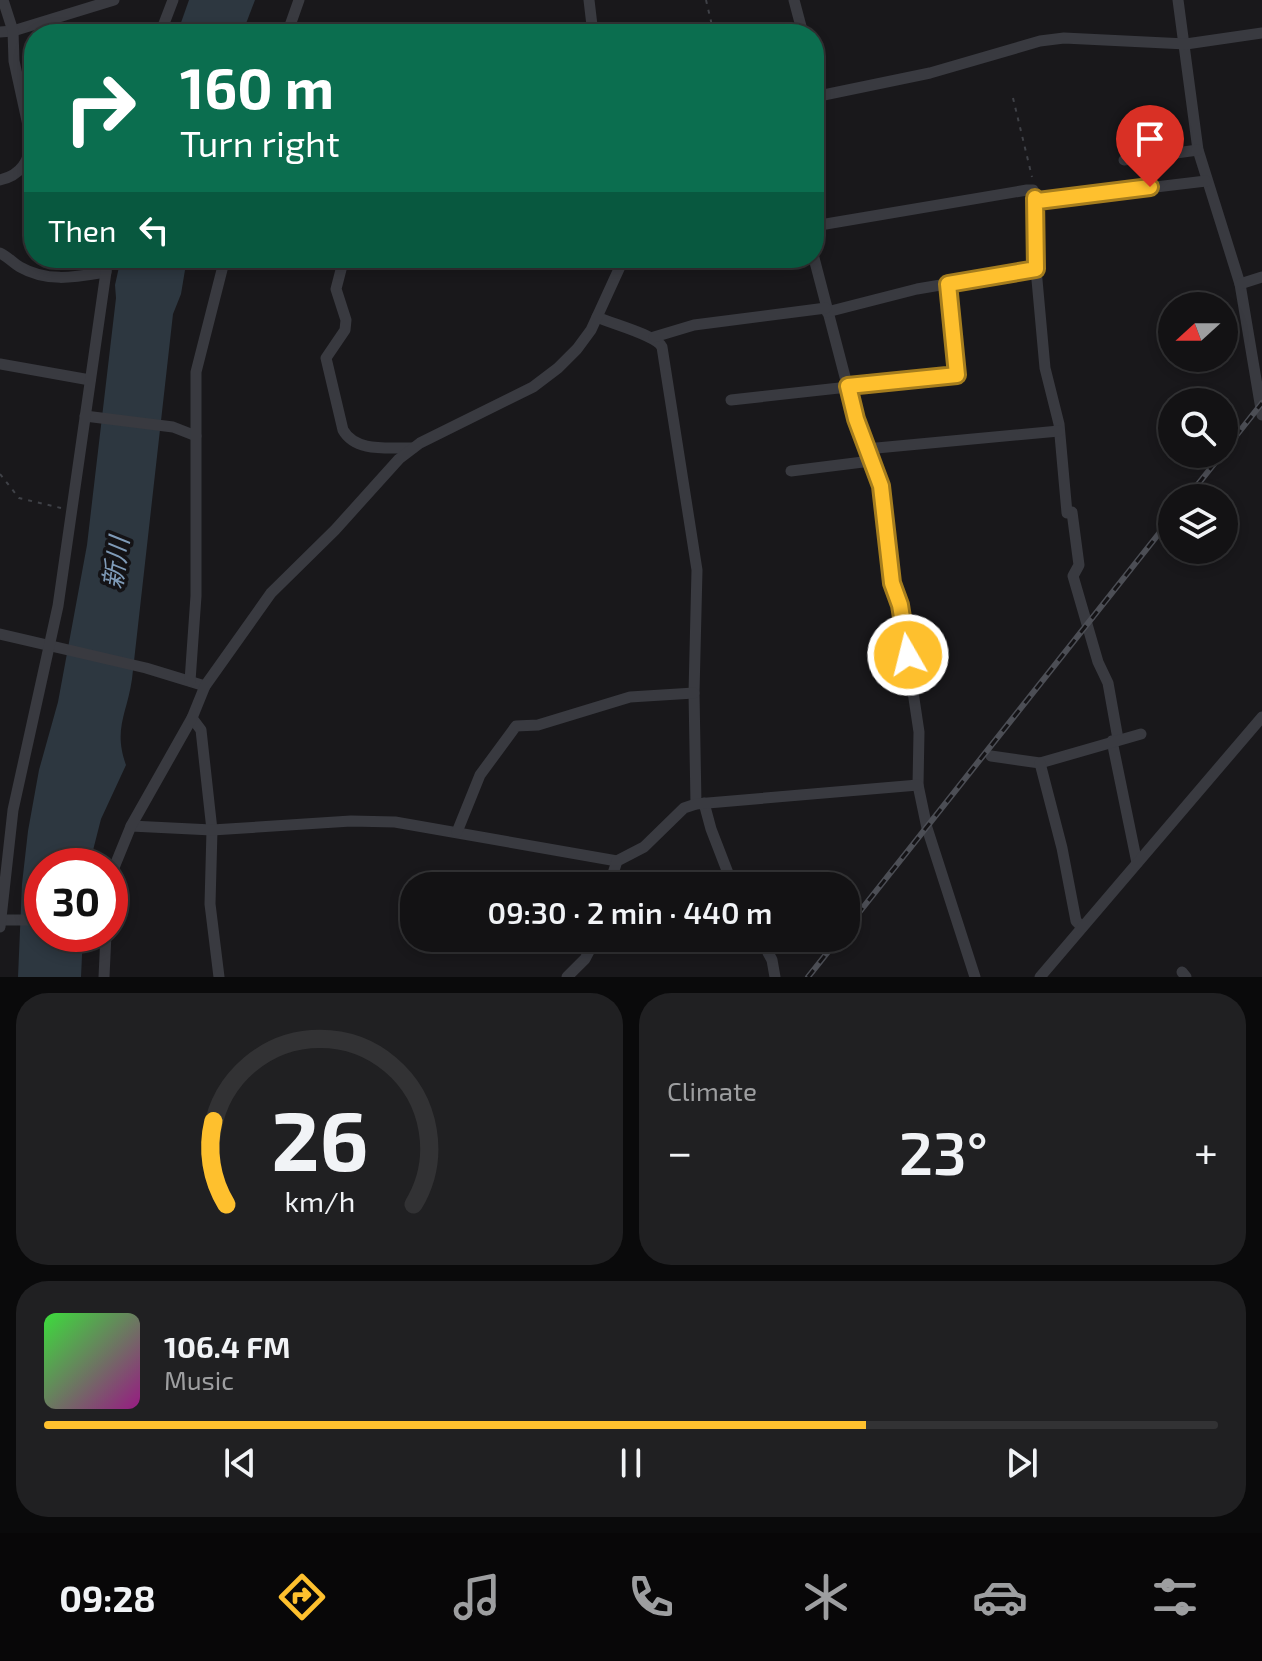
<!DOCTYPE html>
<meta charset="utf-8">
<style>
:root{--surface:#131214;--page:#202022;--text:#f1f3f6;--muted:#9d9ea0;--line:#323234;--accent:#fec02e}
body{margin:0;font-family:"Exo 2","Noto Sans JP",sans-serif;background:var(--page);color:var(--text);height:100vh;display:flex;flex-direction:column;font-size:30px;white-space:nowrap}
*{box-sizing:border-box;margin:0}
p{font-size:26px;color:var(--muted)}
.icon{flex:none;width:44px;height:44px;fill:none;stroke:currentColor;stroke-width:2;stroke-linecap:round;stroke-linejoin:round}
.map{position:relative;height:977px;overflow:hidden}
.drawer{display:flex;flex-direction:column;gap:16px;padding:16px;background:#0a0a0b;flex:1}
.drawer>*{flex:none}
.hud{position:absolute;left:24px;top:24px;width:800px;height:244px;border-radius:32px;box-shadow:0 4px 12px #0003,0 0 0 2px var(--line);background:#0b6e4f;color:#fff;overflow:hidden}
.needle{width:52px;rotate:249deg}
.buttons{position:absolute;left:1158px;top:292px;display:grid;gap:16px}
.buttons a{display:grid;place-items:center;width:80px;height:80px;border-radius:50%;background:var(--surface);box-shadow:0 4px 12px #0003,0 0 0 2px var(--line);font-size:40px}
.speed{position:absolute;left:24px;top:848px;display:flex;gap:16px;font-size:40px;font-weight:700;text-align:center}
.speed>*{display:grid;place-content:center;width:104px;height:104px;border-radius:50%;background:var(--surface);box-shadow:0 4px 12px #0003,0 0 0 2px var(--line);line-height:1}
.speed .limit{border:12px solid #d22;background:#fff;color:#111}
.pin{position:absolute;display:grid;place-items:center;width:68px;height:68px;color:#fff;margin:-82px -34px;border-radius:50% 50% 50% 0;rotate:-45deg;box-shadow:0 0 8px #0007}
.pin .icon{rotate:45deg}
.me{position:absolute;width:88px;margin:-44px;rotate:352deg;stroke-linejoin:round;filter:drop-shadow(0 0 6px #0008)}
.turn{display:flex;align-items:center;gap:28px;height:168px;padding:0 24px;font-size:36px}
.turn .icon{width:104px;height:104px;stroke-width:2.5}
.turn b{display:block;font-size:56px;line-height:68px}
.then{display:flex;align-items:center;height:76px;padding:0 24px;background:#0003;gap:16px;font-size:30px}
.big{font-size:60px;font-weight:600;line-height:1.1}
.drawer .card{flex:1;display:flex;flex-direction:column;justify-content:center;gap:12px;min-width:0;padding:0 28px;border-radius:32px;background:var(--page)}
.drawer .dial{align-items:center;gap:0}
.dial svg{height:208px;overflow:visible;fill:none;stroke:var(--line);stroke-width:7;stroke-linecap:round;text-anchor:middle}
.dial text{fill:var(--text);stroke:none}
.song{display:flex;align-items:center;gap:24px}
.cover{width:96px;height:96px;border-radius:12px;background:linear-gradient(135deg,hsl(120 70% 55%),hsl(310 70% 35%))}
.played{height:8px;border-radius:4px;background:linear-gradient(90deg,var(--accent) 70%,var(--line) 70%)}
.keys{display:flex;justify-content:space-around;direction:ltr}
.heat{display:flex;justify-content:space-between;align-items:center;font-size:44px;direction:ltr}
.drawer .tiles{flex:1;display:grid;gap:16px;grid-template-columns:1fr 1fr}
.card:last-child{grid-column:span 2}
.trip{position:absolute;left:400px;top:872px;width:460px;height:80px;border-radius:32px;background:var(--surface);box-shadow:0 4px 12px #0003,0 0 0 2px var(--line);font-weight:600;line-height:80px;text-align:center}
.tabs{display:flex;height:128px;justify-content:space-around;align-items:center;background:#080708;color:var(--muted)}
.tabs .icon{width:56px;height:56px}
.tabs .selected{color:var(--accent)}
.tabs b{font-size:36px;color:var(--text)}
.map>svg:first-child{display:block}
</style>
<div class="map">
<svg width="1262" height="977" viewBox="0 0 1262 977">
<rect width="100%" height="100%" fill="#19181b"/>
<g fill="#2d3740">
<polygon points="189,0 255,0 242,34 177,34"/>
<path d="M 121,258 L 187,258 L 181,294 L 173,314 L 132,679 C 127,714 113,729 126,765 L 101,819 L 89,866 L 42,866 L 42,934 L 83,934 L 81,977 L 18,977 L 22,884 L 28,831 L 39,770 L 58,702 L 87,545 L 116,298 L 115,285 Z"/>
</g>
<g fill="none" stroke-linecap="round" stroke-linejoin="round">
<g stroke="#3f4147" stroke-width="2" stroke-dasharray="4 6" stroke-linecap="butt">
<polyline points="706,0 714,34"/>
<polyline points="1013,98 1032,177"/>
<polyline points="0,474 19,498 61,508"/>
</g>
<g stroke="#393a40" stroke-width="11">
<polyline points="589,0 593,34"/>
<polyline points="794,0 803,34"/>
<polyline points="1178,0 1198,150 1240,284 1262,415"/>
<polyline points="0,32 13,31 114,0"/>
<polyline points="160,34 173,0"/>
<polyline points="287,34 299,0"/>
<polyline points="814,97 930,73 1040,41 1064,38 1186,44 1262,33"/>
<polyline points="1124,160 1198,150"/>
<path d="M 0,180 C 22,175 30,160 31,139 L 14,61 L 13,31 L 3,0"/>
<polyline points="1035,198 1036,269 1045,368 1059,424 1067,513 1072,512 1079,565 1073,576 1098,662 1108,683 1118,739"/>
<polyline points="814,226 1027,190 1033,190 1038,201 1206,181"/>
<path d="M 0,253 C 7,256 13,263 20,267 C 48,283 76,277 106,272"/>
<path d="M 344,258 L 336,289 L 346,320 L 345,330 L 326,358 L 343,430 C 356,453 389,447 413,448"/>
<polyline points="814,258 856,419 881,486 892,583 900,605 919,732 918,785 927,828 975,977"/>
<polyline points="1240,284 1262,277"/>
<polyline points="827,312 917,289 1036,269"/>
<path d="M 597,317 C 612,324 656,335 662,347 L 697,570 L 694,693 L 696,804"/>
<polyline points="654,337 694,325 826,308"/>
<polyline points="0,364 90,380"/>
<polyline points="731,400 957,375 948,284"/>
<polyline points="85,416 173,427 196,436"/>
<polyline points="866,449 1059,431"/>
<polyline points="791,471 871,461"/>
<polyline points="0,634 146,668 205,686"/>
<polyline points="190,681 196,596 196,372 225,258"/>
<polyline points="192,718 201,730 212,830 210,904 219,977"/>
<polyline points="1112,741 1137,863"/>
<polyline points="991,756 1040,763 1141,734"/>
<polyline points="1040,763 1062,848 1076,921 1082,927"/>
<polyline points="704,803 711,829 733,886"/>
<polyline points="131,826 212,830 351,821 395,822 617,861"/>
<polyline points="457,832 480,775 516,726 538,725 630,697 694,693"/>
<polyline points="609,886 617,861 644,847 684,808 696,804 918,785"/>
<polyline points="110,888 111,875 131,826 192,718 205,686 271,593 335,530 399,459 420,443 533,387 558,368 577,349 591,330 624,258"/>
<polyline points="0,920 42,920"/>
<polyline points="0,927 13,810 58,606 108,258"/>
<polyline points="760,938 772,960 775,977"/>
<polyline points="1182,972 1186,977"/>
<polyline points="104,977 106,934"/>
<polyline points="567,977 585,959 596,938"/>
<polyline points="1040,977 1262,717"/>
</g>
<defs>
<g id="rail">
<polyline points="1224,451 1262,403"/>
<polyline points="1187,498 1222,454"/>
<polyline points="846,929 1172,517"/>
<polyline points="808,977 839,938"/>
</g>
</defs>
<use href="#rail" stroke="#4c4e55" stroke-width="6"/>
<use href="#rail" stroke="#141316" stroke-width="3" stroke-dasharray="9" stroke-linecap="butt"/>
</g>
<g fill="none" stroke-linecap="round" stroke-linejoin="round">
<defs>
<polyline id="route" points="908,655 900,605 892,583 881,486 856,419 848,386 957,375 948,284 1036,269 1035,198 1038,201 1150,187"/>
</defs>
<use href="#route" stroke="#a57d1e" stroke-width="20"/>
<use href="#route" stroke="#fec02e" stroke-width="14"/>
</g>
<g text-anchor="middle" stroke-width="7" stroke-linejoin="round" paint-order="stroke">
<g font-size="26" font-style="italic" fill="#7f9bb8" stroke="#141316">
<text transform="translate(116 563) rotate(-82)" y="9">新川</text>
</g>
</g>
</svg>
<div class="buttons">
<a><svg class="needle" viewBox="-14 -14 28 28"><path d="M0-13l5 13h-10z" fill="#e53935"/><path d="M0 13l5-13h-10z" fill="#9d9ea0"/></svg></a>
<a><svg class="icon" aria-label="search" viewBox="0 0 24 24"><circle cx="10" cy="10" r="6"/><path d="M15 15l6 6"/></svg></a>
<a><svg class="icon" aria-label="layers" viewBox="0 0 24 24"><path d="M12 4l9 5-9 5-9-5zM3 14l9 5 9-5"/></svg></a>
</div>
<div class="speed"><div class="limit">30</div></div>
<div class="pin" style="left:1150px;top:187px;background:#d93025"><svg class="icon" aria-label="arrive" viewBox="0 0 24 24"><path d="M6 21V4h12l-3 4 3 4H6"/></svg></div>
<svg class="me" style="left:908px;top:655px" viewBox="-20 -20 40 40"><circle r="17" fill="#fec02e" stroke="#fff" stroke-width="3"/><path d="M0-11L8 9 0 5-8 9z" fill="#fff"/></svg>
<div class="trip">09:30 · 2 min · 440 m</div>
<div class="hud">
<div class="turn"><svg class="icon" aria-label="right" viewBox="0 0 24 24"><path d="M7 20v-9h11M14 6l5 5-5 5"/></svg><div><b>160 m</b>Turn right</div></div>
<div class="then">Then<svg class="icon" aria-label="left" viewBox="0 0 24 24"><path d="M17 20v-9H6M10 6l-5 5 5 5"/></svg></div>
</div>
</div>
<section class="drawer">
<div class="tiles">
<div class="card dial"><svg viewBox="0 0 100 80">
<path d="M14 69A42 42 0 1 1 86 69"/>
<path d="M14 69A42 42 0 0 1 9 37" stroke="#fec02e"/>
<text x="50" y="56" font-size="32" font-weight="700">26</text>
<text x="50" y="72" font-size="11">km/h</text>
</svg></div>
<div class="card"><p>Climate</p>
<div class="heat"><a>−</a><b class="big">23°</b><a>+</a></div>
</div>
<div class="card">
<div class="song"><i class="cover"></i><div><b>106.4 FM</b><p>Music</p></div></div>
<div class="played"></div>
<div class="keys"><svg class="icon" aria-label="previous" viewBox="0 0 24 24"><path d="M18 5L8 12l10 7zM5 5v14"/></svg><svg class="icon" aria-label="pause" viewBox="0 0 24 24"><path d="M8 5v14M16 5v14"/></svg><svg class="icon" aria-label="next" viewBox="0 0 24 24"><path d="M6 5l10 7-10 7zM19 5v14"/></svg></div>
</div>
</div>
</section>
<nav class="tabs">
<b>09:28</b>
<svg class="icon selected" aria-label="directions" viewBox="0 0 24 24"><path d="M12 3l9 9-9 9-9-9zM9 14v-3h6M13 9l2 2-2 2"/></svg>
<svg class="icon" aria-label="music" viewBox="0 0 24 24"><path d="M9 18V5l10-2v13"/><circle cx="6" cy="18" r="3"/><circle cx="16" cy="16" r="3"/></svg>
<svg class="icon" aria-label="phone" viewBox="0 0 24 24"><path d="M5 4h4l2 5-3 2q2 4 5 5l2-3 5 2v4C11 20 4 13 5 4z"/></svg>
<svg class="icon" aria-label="climate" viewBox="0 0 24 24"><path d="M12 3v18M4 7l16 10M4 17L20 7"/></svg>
<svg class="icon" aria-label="car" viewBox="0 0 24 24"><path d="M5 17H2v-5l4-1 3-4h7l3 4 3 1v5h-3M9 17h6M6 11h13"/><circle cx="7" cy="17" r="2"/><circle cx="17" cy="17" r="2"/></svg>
<svg class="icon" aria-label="filters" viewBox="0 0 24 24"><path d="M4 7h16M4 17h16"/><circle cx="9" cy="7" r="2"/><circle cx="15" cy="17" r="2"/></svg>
</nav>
